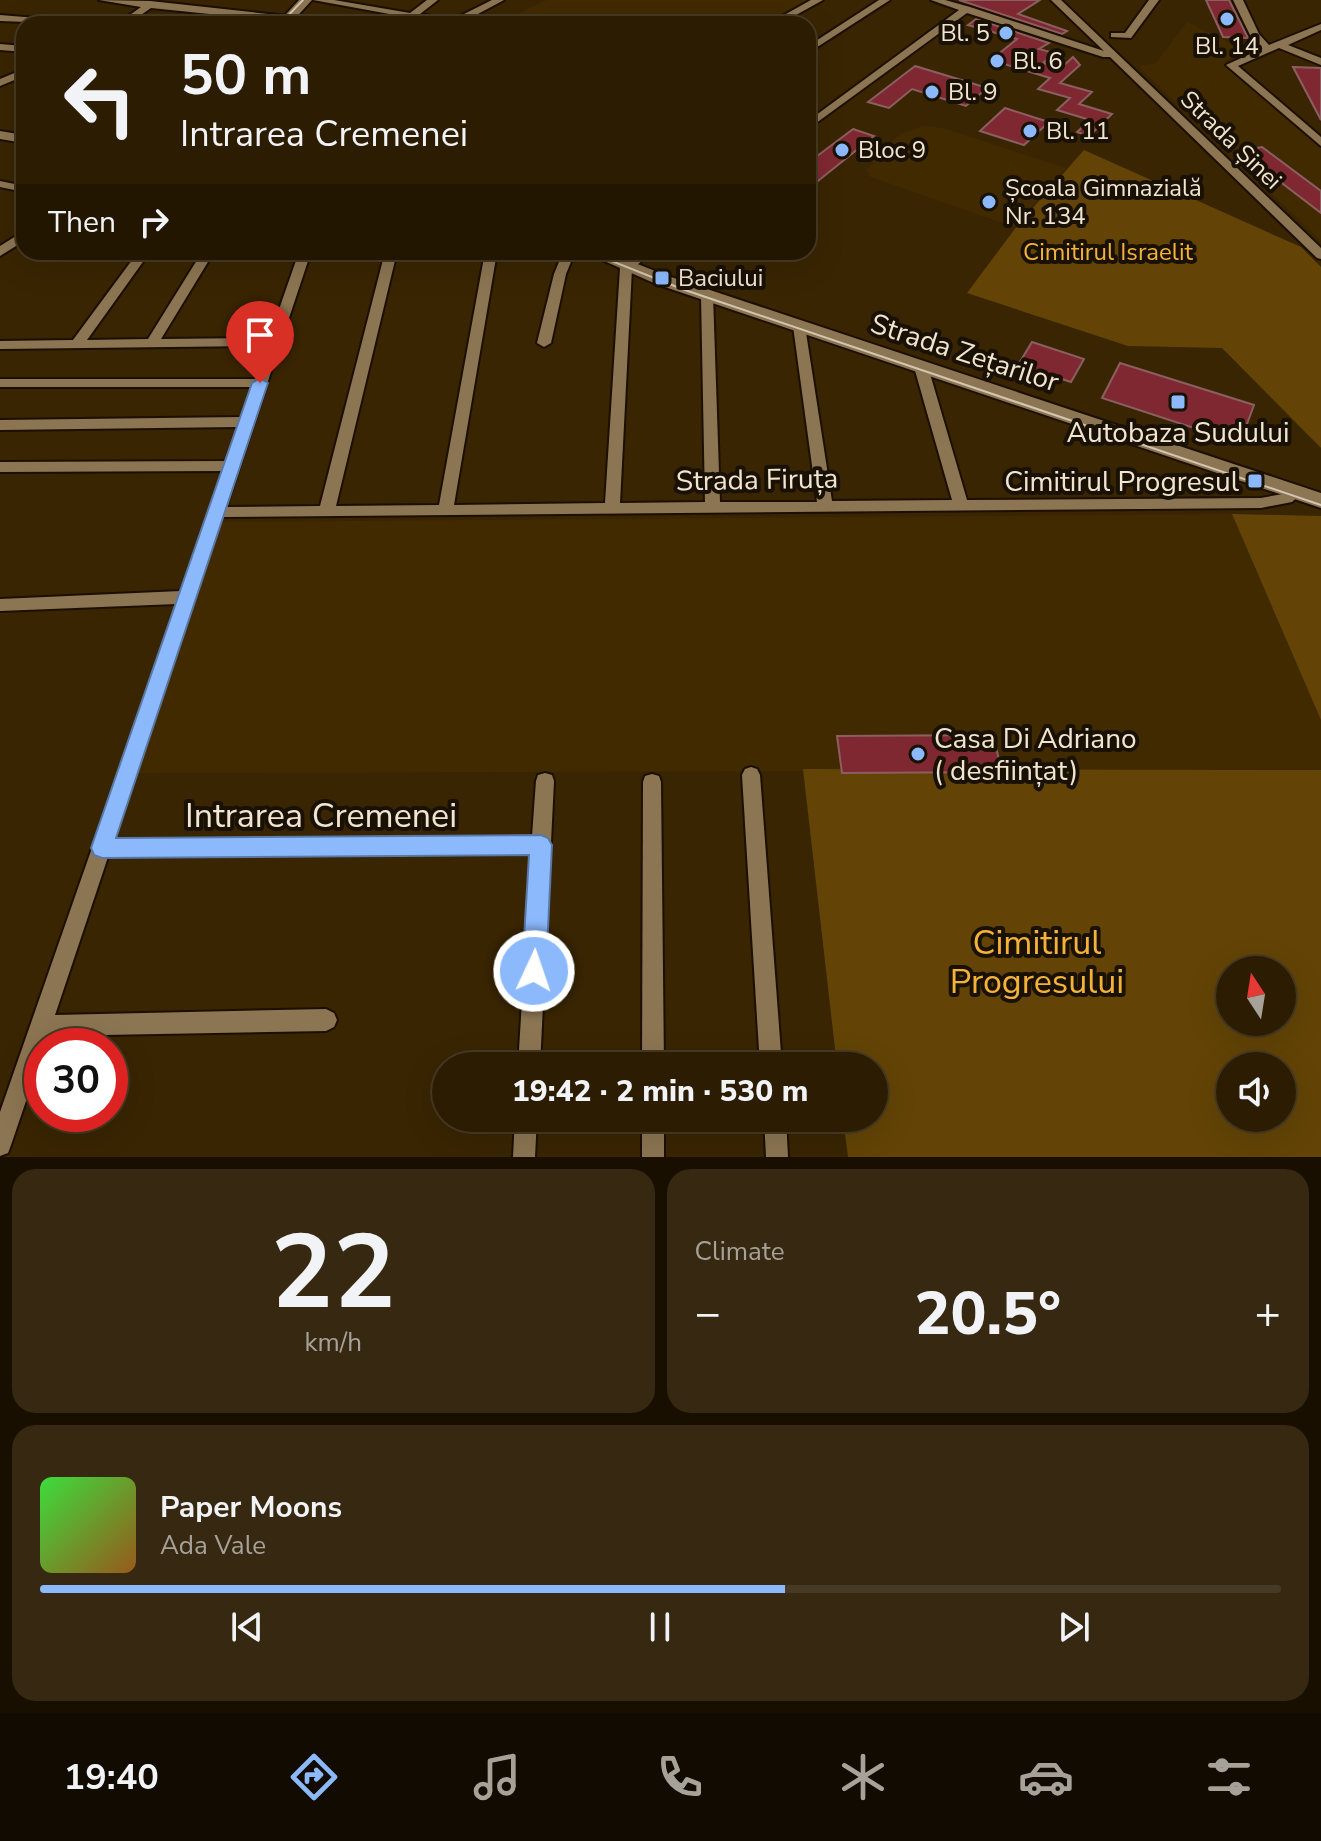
<!DOCTYPE html>
<meta charset="utf-8">
<style>
:root{--surface:#2b1c02;--page:#372911;--text:#f1f3f6;--muted:#a6a199;--line:#473a24;--accent:#8bb9fc}
body{margin:0;font-family:"Nunito Sans",sans-serif;background:var(--page);color:var(--text);height:100vh;display:flex;flex-direction:column;font-size:30px;white-space:nowrap}
*{box-sizing:border-box;margin:0}
p{font-size:26px;color:var(--muted)}
.icon{flex:none;width:44px;height:44px;fill:none;stroke:currentColor;stroke-width:2;stroke-linecap:round;stroke-linejoin:round}
.map{position:relative;height:1157px;overflow:hidden}
.side{display:flex;flex-direction:column;gap:12px;padding:12px;background:#180f01;flex:1}
.side>*{flex:none}
.guide{position:absolute;left:16px;top:16px;width:800px;height:244px;border-radius:24px;box-shadow:0 8px 32px #0002,0 0 0 2px var(--line);background:#2b1c02;color:var(--text);overflow:hidden}
.needle{width:52px;rotate:348deg}
.buttons{position:absolute;left:1216px;top:956px;display:grid;gap:16px}
.buttons a{display:grid;place-items:center;width:80px;height:80px;border-radius:50%;background:var(--surface);box-shadow:0 8px 32px #0002,0 0 0 2px var(--line);font-size:40px}
.speed{position:absolute;left:24px;top:1028px;display:flex;gap:16px;font-size:40px;font-weight:700;text-align:center}
.speed>*{display:grid;place-content:center;width:104px;height:104px;border-radius:50%;background:var(--surface);box-shadow:0 8px 32px #0002,0 0 0 2px var(--line);line-height:1}
.speed .limit{border:12px solid #d22;background:#fff;color:#111}
.pin{position:absolute;display:grid;place-items:center;width:68px;height:68px;color:#fff;margin:-82px -34px;border-radius:50% 50% 50% 0;rotate:-45deg;box-shadow:0 0 8px #0007}
.pin .icon{rotate:45deg}
.me{position:absolute;width:88px;margin:-44px;rotate:3deg;stroke-linejoin:round;filter:drop-shadow(0 0 6px #0008)}
.turn{display:flex;align-items:center;gap:28px;height:168px;padding:0 32px;font-size:36px}
.turn .icon{width:104px;height:104px;stroke-width:2.5}
.turn b{display:block;font-size:56px;line-height:68px}
.then{display:flex;align-items:center;height:76px;padding:0 32px;background:#0003;gap:16px;font-size:30px}
.big{font-size:60px;font-weight:800;line-height:1.1}
.side .card{flex:1;display:flex;flex-direction:column;justify-content:center;gap:12px;min-width:0;padding:0 28px;border-radius:24px;background:var(--page)}
.side .dial{align-items:center;gap:0}
.dial b{font-size:104px;line-height:1}
.song{display:flex;align-items:center;gap:24px}
.cover{width:96px;height:96px;border-radius:12px;background:linear-gradient(135deg,hsl(120 70% 55%),hsl(30 70% 35%))}
.played{height:8px;border-radius:4px;background:linear-gradient(90deg,var(--accent) 60%,var(--line) 60%)}
.keys{display:flex;justify-content:space-around;direction:ltr}
.heat{display:flex;justify-content:space-between;align-items:center;font-size:44px;direction:ltr}
.side .tiles{flex:1;display:grid;gap:12px;grid-template-columns:1fr 1fr}
.card:last-child{grid-column:span 2}
.trip{position:absolute;left:432px;top:1052px;width:456px;height:80px;border-radius:40px;background:var(--surface);box-shadow:0 8px 32px #0002,0 0 0 2px var(--line);font-weight:800;line-height:80px;text-align:center}
.menu{display:flex;height:128px;justify-content:space-around;align-items:center;background:#110b01;color:var(--muted)}
.menu .icon{width:56px;height:56px}
.menu .on{color:var(--accent)}
.menu b{font-size:36px;color:var(--text)}
.map>svg:first-child{display:block}
</style>
<div class="map">
<svg width="1321" height="1157" viewBox="0 0 1321 1157">
<rect width="100%" height="100%" fill="#392502"/>
<g fill="#422a00">
<polygon points="546,0 810,0 766,24 498,24"/>
<polygon points="1187,22 1246,51 1226,61 1225,66 1321,146 1321,241 1138,66 1156,63"/>
<polygon points="923,126 943,128 1066,168 1014,227 868,176 870,173 864,171 874,163 868,160 901,134"/>
<polygon points="1232,514 1321,720 1321,770 120,773 208,522"/>
</g>
<g fill="#634406" fill-rule="evenodd">
<polygon points="1084,150 1301,247 1321,267 1321,448 1222,348 1128,346 967,293 1017,226"/>
<polygon points="1232,514 1321,516 1321,720"/>
<path d="M 803,769 L 1321,770 L 1321,1157 L 848,1157 L 843,1118 L 874,1118 L 874,1066 L 837,1066 ZM 1230,970 L 1282,970 L 1282,1022 L 1230,1022 ZM 1230,1066 L 1282,1066 L 1282,1118 L 1230,1118 Z"/>
</g>
<g fill="#802832" stroke="#8a5f60" stroke-width="2">
<polygon points="959,0 1040,0 1018,14 1067,31 1062,34"/>
<polygon points="1206,0 1229,0 1248,38 1223,37"/>
<polygon points="976,19 1049,43 1039,49 1054,53 1043,63 1061,68 1073,57 1080,65 1060,83 1092,92 1079,104 1112,114 1089,136 1077,132 1090,120 1057,110 1070,98 1038,89 1050,78 991,60 1017,39 968,25"/>
<polygon points="915,66 968,82 987,88 966,106 912,89 889,108 868,102"/>
<polygon points="1293,67 1321,68 1321,120"/>
<polygon points="1005,108 1036,118 1049,122 1024,145 980,131"/>
<polygon points="853,129 874,136 808,189 808,163"/>
<polygon points="1262,147 1321,191 1321,213 1240,151"/>
<polygon points="1032,342 1084,359 1071,382 1018,365"/>
<polygon points="1120,363 1254,405 1240,443 1102,398"/>
<polygon points="993,735 1002,772 842,773 837,736"/>
</g>
<g fill="none" stroke-linecap="round" stroke-linejoin="round">
<defs>
<g id="minor">
<polygon points="99,0 150,1 287,16 292,19 287,22 151,8 128,24 117,24 141,7"/>
<polygon points="313,0 334,0 410,13 427,0 438,0 420,14 452,20 492,0 504,0 463,22 466,24 444,24"/>
<polygon points="811,0 823,0 780,24 768,24"/>
<polygon points="879,0 890,0 808,53 808,46"/>
<polygon points="931,0 945,0 970,7 1104,51 1051,0 1061,0 1321,248 1321,259 1317,258 1110,57 1103,57 967,13 808,129 808,121 959,10"/>
<polygon points="1149,0 1159,0 1131,38 1111,37 1111,33 1125,33"/>
<polygon points="1233,0 1243,0 1259,34 1269,45 1321,24 1321,30 1288,45 1321,58 1321,65 1279,48 1238,66 1321,137 1321,146 1226,65 1261,49 1250,35"/>
<polygon points="0,15 74,21 79,24 0,21"/>
<polygon points="0,44 24,46 24,52 0,50"/>
<polygon points="24,69 24,76 0,86 0,79"/>
<polygon points="0,181 24,186 24,192 0,187"/>
<polygon points="24,231 24,241 0,256 0,246"/>
<polygon points="138,252 150,252 87,340 148,339 202,252 214,252 161,339 269,338 299,252 311,252 226,507 320,506 385,252 397,252 336,506 439,505 485,252 497,252 454,505 605,503 620,268 639,252 653,252 632,269 620,503 705,502 701,295 707,291 713,295 720,502 817,502 793,326 799,322 805,326 832,501 952,500 914,367 921,363 928,367 967,500 1261,498 1283,494 1296,487 1303,492 1292,502 1261,508 222,517 114,839 532,836 536,781 538,775 545,773 552,775 554,781 540,1066 518,1066 531,854 108,857 55,1015 326,1009 334,1013 337,1020 334,1027 326,1031 48,1036 45,1046 42,1046 42,1054 11,1145 8,1153 0,1156 0,1112 177,604 0,611 0,599 181,591 223,471 0,472 0,462 226,461 238,427 0,430 0,420 241,417 252,387 0,387 0,379 255,379 266,346 0,349 0,341 73,340"/>
<polygon points="563,252 575,252 566,274 551,343 544,347 537,343 554,274"/>
<polygon points="751,767 757,769 760,775 782,1066 760,1066 742,775 745,769"/>
<polygon points="652,774 659,776 661,782 664,1066 642,1066 643,782 645,776"/>
<polygon points="515,1118 537,1118 535,1157 513,1157"/>
<rect x="642" y="1118" width="22" height="39"/>
<polygon points="764,1118 786,1118 788,1157 766,1157"/>
</g>
<polygon id="tertiary" points="0,131 24,135 24,143 0,139"/>
<g id="secondary">
<polygon points="299,0 312,0 290,24 277,24"/>
<polygon points="584,252 607,252 668,276 1321,493 1321,508 656,284"/>
</g>
</defs>
<use href="#minor" stroke="#1d0f00" stroke-width="4"/>
<use href="#tertiary" stroke="#1d0f00" stroke-width="4"/>
<use href="#secondary" stroke="#1d0f00" stroke-width="4"/>
<use href="#minor" fill="#8c7552" fill-rule="evenodd"/>
<use href="#tertiary" fill="#8c7552" fill-rule="evenodd"/>
<use href="#secondary" fill="#8c7552" fill-rule="evenodd"/>
<g stroke="#d4c6b1" stroke-width="2">
<polyline points="280,24 303,0"/>
<polyline points="589,252 682,289 1321,505"/>
</g>
</g>
<polygon fill="#8bb9fc" stroke="#5a78a4" stroke-width="2" points="260,378 268,383 116,838 541,835 548,838 552,845 546,971 542,979 534,983 525,979 522,971 529,855 102,858 94,855 91,848 252,383"/>
<g fill="#8bb9fc" stroke="#191104" stroke-width="3">
<circle cx="1227" cy="19" r="8"/>
<circle cx="1006" cy="33" r="8"/>
<circle cx="997" cy="61" r="8"/>
<circle cx="932" cy="92" r="8"/>
<circle cx="1030" cy="131" r="8"/>
<circle cx="842" cy="150" r="8"/>
<circle cx="989" cy="202" r="8"/>
<rect x="654" y="270" width="16" height="16" rx="4"/>
<rect x="1170" y="394" width="16" height="16" rx="4"/>
<rect x="1247" y="473" width="16" height="16" rx="4"/>
<circle cx="918" cy="754" r="8"/>
</g>
<g text-anchor="middle" stroke-width="8" stroke-linejoin="round" paint-order="stroke">
<g font-size="24" fill="#f1e4d1" stroke="#191104" text-anchor="start">
<text x="990" y="41" text-anchor="end">Bl. 5</text>
<text x="1227" y="54" text-anchor="middle">Bl. 14</text>
<text x="1013" y="69">Bl. 6</text>
<text x="948" y="100">Bl. 9</text>
<text x="1046" y="139">Bl. 11</text>
<text x="858" y="158">Bloc 9</text>
<text x="1005" y="196">Școala Gimnazială<tspan x="1005" dy="28">Nr. 134</tspan></text>
<text x="678" y="286">Baciului</text>
</g>
<g font-size="24" fill="#f1e4d1" stroke="#191104">
<text transform="translate(1231 140) rotate(44)" y="8">Strada Șinei</text>
</g>
<g font-size="24" fill="#f5b23a" stroke="#191104">
<text x="1108" y="260">Cimitirul Israelit</text>
</g>
<g font-size="28" fill="#f1e4d1" stroke="#191104">
<text transform="translate(965 352) rotate(18)" y="10">Strada Zețarilor</text>
<text transform="translate(757 479) rotate(-1)" y="10">Strada Firuța</text>
</g>
<g font-size="28" fill="#f1e4d1" stroke="#191104">
<text x="1178" y="442">Autobaza Sudului</text>
<text x="1239" y="491" text-anchor="end">Cimitirul Progresul</text>
<text x="934" y="748" text-anchor="start">Casa Di Adriano<tspan x="934" dy="32">( desființat)</tspan></text>
</g>
<g font-size="34" fill="#f1e4d1" stroke="#191104">
<text x="321" y="827">Intrarea Cremenei</text>
</g>
<g font-size="34" fill="#f5b23a" stroke="#191104">
<text x="1037" y="954">Cimitirul<tspan x="1037" dy="39">Progresului</tspan></text>
</g>
</g>
</svg>
<div class="buttons">
<a><svg class="needle" viewBox="-14 -14 28 28"><path d="M0-13l5 13h-10z" fill="#e53935"/><path d="M0 13l5-13h-10z" fill="#a6a199"/></svg></a>
<a><svg class="icon" aria-label="sound" viewBox="0 0 24 24"><path d="M4 9h4l5-4v14l-5-4H4zM17 9q2 3 0 6"/></svg></a>
</div>
<div class="speed"><div class="limit">30</div></div>
<div class="pin" style="left:260px;top:383px;background:#d93025"><svg class="icon" aria-label="arrive" viewBox="0 0 24 24"><path d="M6 21V4h12l-3 4 3 4H6"/></svg></div>
<svg class="me" style="left:534px;top:971px" viewBox="-20 -20 40 40"><circle r="17" fill="#8bb9fc" stroke="#fff" stroke-width="3"/><path d="M0-11L8 9 0 5-8 9z" fill="#fff"/></svg>
<div class="trip">19:42 · 2 min · 530 m</div>
<div class="guide">
<div class="turn"><svg class="icon" aria-label="left" viewBox="0 0 24 24"><path d="M17 20v-9H6M10 6l-5 5 5 5"/></svg><div><b>50 m</b>Intrarea Cremenei</div></div>
<div class="then">Then<svg class="icon" aria-label="right" viewBox="0 0 24 24"><path d="M7 20v-9h11M14 6l5 5-5 5"/></svg></div>
</div>
</div>
<section class="side">
<div class="tiles">
<div class="card dial"><b>22</b><p>km/h</p></div>
<div class="card"><p>Climate</p>
<div class="heat"><a>−</a><b class="big">20.5°</b><a>+</a></div>
</div>
<div class="card">
<div class="song"><i class="cover"></i><div><b>Paper Moons</b><p>Ada Vale</p></div></div>
<div class="played"></div>
<div class="keys"><svg class="icon" aria-label="previous" viewBox="0 0 24 24"><path d="M18 5L8 12l10 7zM5 5v14"/></svg><svg class="icon" aria-label="pause" viewBox="0 0 24 24"><path d="M8 5v14M16 5v14"/></svg><svg class="icon" aria-label="next" viewBox="0 0 24 24"><path d="M6 5l10 7-10 7zM19 5v14"/></svg></div>
</div>
</div>
</section>
<nav class="menu">
<b>19:40</b>
<svg class="icon on" aria-label="directions" viewBox="0 0 24 24"><path d="M12 3l9 9-9 9-9-9zM9 14v-3h6M13 9l2 2-2 2"/></svg>
<svg class="icon" aria-label="music" viewBox="0 0 24 24"><path d="M9 18V5l10-2v13"/><circle cx="6" cy="18" r="3"/><circle cx="16" cy="16" r="3"/></svg>
<svg class="icon" aria-label="phone" viewBox="0 0 24 24"><path d="M5 4h4l2 5-3 2q2 4 5 5l2-3 5 2v4C11 20 4 13 5 4z"/></svg>
<svg class="icon" aria-label="climate" viewBox="0 0 24 24"><path d="M12 3v18M4 7l16 10M4 17L20 7"/></svg>
<svg class="icon" aria-label="car" viewBox="0 0 24 24"><path d="M5 17H2v-5l4-1 3-4h7l3 4 3 1v5h-3M9 17h6M6 11h13"/><circle cx="7" cy="17" r="2"/><circle cx="17" cy="17" r="2"/></svg>
<svg class="icon" aria-label="filters" viewBox="0 0 24 24"><path d="M4 7h16M4 17h16"/><circle cx="9" cy="7" r="2"/><circle cx="15" cy="17" r="2"/></svg>
</nav>
